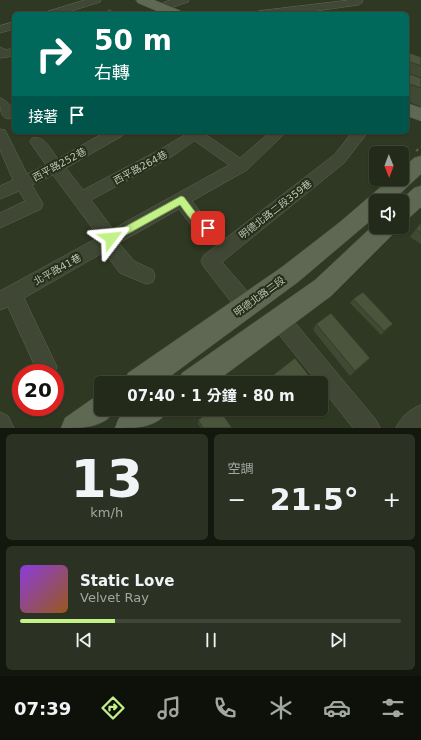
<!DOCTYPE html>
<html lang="zh-TW">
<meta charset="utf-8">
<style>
:root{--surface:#232a1a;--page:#2b3223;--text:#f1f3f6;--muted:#a3a7a2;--line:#404639;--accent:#c2f287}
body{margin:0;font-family:"DejaVu Sans","Noto Sans TC",sans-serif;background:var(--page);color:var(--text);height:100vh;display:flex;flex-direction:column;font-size:15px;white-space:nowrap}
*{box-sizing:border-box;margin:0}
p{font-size:13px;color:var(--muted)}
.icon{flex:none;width:22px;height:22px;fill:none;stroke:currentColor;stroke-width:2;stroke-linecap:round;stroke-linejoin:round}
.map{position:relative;height:428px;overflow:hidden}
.details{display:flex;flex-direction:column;gap:6px;padding:6px;background:#13170e;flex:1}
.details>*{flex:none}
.guide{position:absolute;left:12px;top:12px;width:397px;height:122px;border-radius:6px;box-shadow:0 1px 3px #0004,0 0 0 1px var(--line);background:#00695c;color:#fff;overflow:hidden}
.needle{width:26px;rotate:179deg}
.controls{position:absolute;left:369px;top:146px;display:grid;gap:8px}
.controls a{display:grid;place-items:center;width:40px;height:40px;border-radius:6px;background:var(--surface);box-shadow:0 1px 3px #0004,0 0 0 1px var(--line);font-size:20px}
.speed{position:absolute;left:12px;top:364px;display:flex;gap:8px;font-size:20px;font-weight:700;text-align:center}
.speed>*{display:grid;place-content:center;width:52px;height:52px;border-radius:50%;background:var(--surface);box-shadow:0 1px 3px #0004,0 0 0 1px var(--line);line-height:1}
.speed .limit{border:6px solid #d22;background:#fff;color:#111}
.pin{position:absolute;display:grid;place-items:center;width:34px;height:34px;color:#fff;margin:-17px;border-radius:8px;box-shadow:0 2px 6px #0006}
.me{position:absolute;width:44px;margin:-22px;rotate:61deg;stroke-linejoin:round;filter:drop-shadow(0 0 3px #0008)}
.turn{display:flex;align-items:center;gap:14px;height:84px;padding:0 16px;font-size:18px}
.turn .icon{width:52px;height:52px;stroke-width:2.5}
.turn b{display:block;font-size:28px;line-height:34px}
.then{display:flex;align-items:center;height:38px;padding:0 16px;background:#0003;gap:8px;font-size:15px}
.big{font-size:30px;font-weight:700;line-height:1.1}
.details .card{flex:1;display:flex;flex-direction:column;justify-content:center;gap:6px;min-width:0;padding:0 14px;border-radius:6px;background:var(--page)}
.details .dial{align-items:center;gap:0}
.dial b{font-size:52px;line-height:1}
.song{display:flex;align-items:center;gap:12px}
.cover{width:48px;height:48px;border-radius:6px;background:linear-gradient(135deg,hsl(270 70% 55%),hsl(30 70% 35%))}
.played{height:4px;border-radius:2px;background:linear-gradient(90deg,var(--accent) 25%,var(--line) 25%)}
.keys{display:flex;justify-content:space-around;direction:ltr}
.heat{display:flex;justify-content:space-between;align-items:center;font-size:22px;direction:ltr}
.details .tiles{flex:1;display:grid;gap:6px;grid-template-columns:1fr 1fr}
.card:last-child{grid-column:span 2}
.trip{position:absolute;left:94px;top:376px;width:234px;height:40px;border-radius:6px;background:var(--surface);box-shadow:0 1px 3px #0004,0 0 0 1px var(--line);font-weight:700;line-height:40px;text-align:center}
.tab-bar{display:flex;height:64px;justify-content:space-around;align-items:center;background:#0e110a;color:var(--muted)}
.tab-bar .icon{width:28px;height:28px}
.tab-bar .on{color:var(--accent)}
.tab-bar b{font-size:18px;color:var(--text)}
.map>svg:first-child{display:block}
</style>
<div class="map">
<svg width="421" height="428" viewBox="0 0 421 428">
<rect width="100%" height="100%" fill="#2f3822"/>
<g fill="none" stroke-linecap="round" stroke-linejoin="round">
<defs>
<g id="minor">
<polygon points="85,0 101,0 100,2 62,14 44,14 46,12"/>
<polygon points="170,0 189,0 188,2 161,11 156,8 157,6"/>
<polygon points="350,0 362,0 363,2 358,5 294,14 253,14 259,11"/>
<polygon points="14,22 14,29 0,33 0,26"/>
<polygon points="0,47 6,50 14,48 14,56 0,58"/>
<path d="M 0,98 C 9,101 14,110 14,118 C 0,122 0,109 0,98 Z"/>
<path d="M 0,129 L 5,130 L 27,174 L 46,165 L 30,142 L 32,138 C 45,135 51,150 58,159 L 105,132 L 124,132 L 122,136 L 66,168 L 83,190 L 161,149 L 186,134 L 185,132 L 206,132 L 205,134 L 240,158 L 270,132 L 286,132 L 247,170 L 192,201 L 202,214 L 214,223 L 217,228 L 214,233 C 198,238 187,220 179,209 L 119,243 L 134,261 L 153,270 L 155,276 L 153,282 L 146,284 L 120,273 L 104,252 L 24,298 L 57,367 L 54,373 L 38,373 L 8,307 L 0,310 L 0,291 L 99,237 L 53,175 L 32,185 L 43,204 L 41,209 L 0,228 L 0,213 L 25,201 L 19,191 L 0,199 L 0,186 L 13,180 L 0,150 ZM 195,141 L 229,165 L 113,229 L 91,200 L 171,157 Z"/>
<polygon points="353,132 368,132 344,163 222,262 253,298 256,305 253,312 246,314 239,312 204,267 201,261 204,255 334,155"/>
<polygon points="280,310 287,313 376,420 380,428 353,428 321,387 321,383 318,383 273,327 270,320 273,313"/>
<path d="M 421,405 L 421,428 L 396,428 C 401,417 410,409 421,405 Z"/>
<polygon points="0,412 8,416 14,428 0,428"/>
</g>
<g id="major">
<polygon points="136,0 154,0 181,11 183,14 164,14 138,3"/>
<polygon points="407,103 421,108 421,121 407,116"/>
<polygon points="421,156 421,174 392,201 376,201 376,216 298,282 161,383 124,383 128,373 282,267 340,222 390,179 402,179 402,169 414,158"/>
<polygon points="421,186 421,207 409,218 402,220 402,201 400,201 414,188"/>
<polygon points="376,223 376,227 397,227 394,233 331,296 214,383 178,383 182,373 315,280"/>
<path d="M 101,395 L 101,409 L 116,409 C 105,428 84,428 61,428 L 65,418 L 92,399 Z"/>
<path d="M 131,409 L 169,409 C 158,428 138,428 115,428 L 119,418 Z"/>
</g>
</defs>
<use href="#minor" stroke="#5e6653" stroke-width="1"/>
<use href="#major" stroke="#4c5442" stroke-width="1"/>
<polyline stroke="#5e5d4a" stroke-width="2" stroke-dasharray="3 3" stroke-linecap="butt" points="416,151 421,147"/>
<use href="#minor" fill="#404835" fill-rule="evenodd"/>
<use href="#major" fill="#5f6853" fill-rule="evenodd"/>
</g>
<g fill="#404933">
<polygon points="407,52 421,57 421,107 407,101"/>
<polygon points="421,223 421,244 410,237 416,229"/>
<polygon points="353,299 393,324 381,335 350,303"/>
<polygon points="316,324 370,358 350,376 313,330"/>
<polygon points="262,409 274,409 267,415"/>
<polygon points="198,420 232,428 201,428 198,424"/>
</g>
<g fill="#343c29">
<polygon points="311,378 307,383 305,383"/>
<polygon points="272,409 274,409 267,415 269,411"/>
</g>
<g fill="#4a553b" stroke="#343c29">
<polygon points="110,9 117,14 99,14"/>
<polygon points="125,12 128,14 122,14"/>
<polygon points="407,52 421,57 421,66 407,61"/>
<polygon points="407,73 421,78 421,88 407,83"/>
<polygon points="421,223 421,233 416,229"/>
<polygon points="363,292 393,324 384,331 353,299"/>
<polygon points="331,313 370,358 355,371 316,324"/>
<polygon points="295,358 311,378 305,383 263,383"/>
<polygon points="212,409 219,409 232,428 203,428 198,420"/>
</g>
<path fill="#c2f287" stroke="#7e9d58" d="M 181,196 L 184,197 L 199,217 L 212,225 L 213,228 L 212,231 C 200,235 186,213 180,205 L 115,241 L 108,241 L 106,238 L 108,236 Z"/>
<g text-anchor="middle" stroke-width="4" stroke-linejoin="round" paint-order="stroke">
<g font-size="10" fill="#bbc4b0" stroke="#252d1b">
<text transform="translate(59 164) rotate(-28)" y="4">西平路252巷</text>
<text transform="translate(140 167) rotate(-28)" y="4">西平路264巷</text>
<text transform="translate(275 209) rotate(-38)" y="4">明德北路二段359巷</text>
<text transform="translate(57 269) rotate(-29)" y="4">北平路41巷</text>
<text transform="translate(259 296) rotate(-36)" y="4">明德北路二段</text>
</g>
</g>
</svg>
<div class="controls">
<a><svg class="needle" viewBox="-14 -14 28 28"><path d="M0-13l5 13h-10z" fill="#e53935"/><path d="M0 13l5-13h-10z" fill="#a3a7a2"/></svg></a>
<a><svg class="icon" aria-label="sound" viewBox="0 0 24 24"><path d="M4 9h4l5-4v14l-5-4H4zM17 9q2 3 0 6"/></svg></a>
</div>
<div class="speed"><div class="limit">20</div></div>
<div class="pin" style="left:208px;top:228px;background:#d93025"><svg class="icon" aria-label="arrive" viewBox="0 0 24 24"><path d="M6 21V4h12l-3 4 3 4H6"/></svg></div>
<svg class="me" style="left:111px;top:238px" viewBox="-20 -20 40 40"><path d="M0-17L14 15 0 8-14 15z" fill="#c2f287" stroke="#fff" stroke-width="4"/></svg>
<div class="trip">07:40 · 1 分鐘 · 80 m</div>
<div class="guide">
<div class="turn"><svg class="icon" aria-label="right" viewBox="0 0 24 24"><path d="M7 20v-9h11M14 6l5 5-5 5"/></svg><div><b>50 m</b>右轉</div></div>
<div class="then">接著<svg class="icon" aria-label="arrive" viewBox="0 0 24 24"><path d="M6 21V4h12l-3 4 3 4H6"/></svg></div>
</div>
</div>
<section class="details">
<div class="tiles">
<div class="card dial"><b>13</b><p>km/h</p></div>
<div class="card"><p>空調</p>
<div class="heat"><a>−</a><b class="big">21.5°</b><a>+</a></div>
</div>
<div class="card">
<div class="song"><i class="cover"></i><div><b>Static Love</b><p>Velvet Ray</p></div></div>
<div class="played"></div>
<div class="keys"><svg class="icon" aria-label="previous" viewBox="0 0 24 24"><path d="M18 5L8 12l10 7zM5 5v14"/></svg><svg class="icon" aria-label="pause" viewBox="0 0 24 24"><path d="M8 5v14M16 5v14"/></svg><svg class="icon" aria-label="next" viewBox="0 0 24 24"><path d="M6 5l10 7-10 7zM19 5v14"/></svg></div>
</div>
</div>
</section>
<nav class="tab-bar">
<b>07:39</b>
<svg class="icon on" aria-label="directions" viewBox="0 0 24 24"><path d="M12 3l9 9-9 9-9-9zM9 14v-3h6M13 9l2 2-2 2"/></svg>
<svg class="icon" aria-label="music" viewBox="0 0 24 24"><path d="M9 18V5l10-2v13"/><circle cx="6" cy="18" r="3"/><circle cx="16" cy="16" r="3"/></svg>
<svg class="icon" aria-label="phone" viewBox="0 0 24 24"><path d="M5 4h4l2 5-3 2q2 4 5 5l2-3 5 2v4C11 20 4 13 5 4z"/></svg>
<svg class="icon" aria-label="climate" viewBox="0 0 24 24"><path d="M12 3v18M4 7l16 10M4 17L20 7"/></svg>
<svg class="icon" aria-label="car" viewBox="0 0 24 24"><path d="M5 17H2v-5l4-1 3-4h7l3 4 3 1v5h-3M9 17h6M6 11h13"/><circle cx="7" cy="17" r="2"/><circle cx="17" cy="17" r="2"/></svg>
<svg class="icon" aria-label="filters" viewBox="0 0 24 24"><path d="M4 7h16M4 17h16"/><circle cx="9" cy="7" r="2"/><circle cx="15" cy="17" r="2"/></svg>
</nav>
